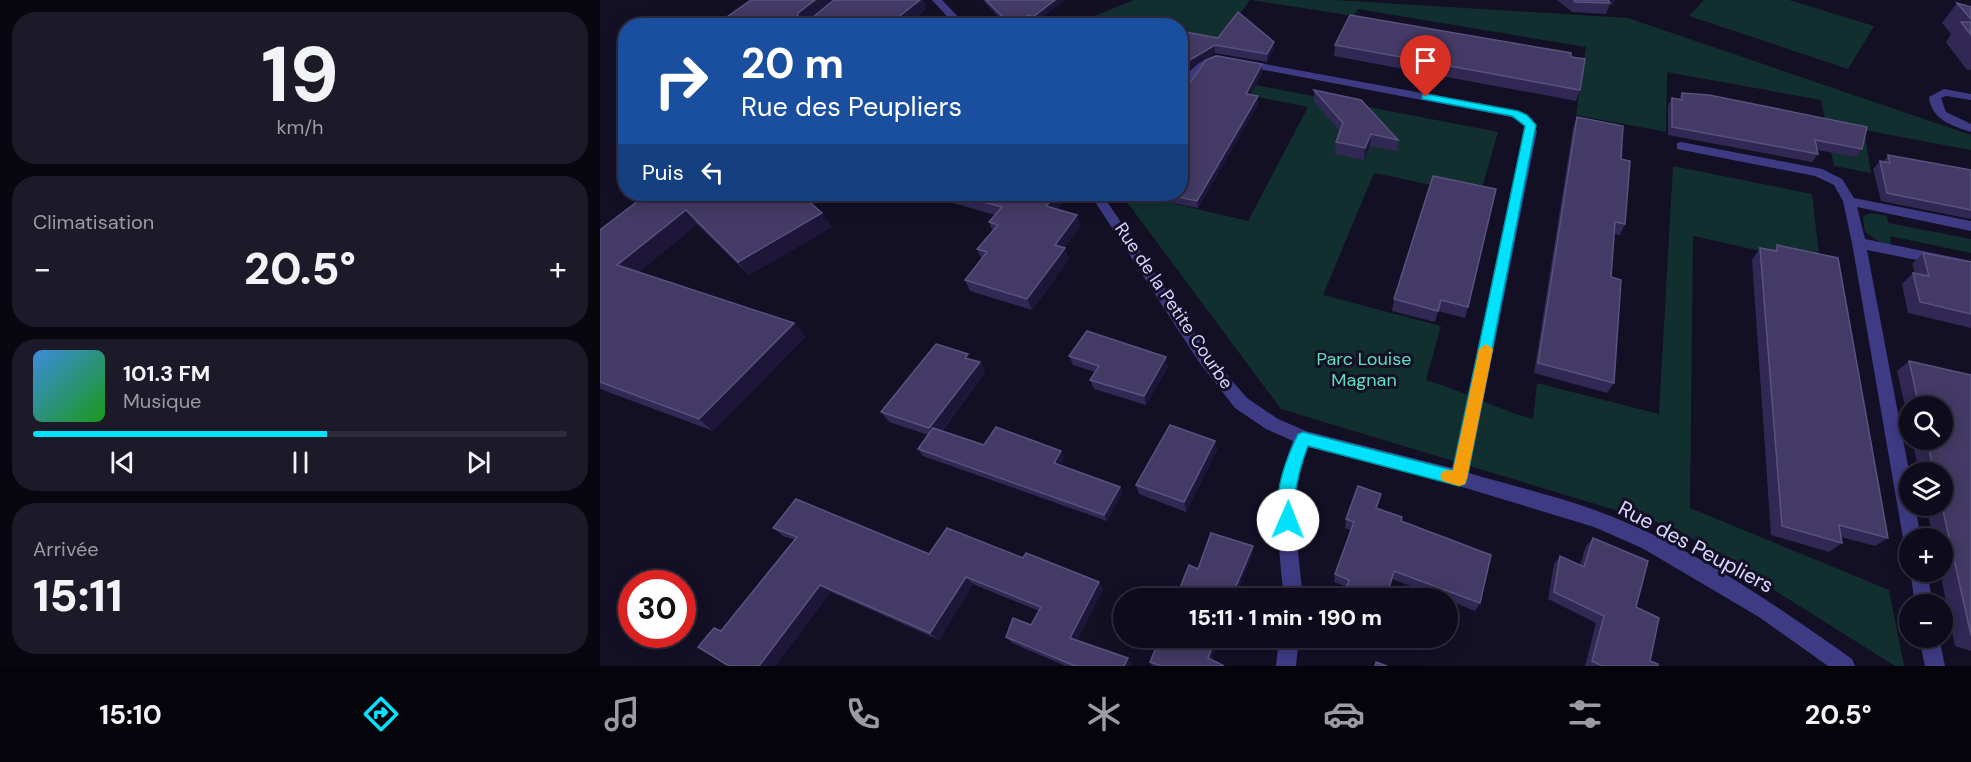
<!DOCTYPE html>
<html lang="fr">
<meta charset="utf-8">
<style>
:root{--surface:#0e0b1c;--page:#1c1929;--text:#f1f3f6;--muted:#9b9ba3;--line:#2e2b3b;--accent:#02e2fc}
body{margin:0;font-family:"DM Sans",sans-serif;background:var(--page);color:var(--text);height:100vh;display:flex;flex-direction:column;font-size:22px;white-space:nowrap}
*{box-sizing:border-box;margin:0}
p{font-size:20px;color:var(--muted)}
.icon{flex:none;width:33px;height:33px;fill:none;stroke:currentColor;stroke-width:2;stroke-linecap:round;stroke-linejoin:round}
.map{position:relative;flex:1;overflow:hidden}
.side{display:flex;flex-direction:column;gap:12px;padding:12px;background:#08060f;width:600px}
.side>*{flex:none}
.top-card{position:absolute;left:18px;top:18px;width:570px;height:183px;border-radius:24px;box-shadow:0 3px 15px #0003,0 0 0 2px var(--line);background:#1a4fa0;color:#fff;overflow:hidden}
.fabs{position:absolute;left:1299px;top:396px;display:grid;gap:12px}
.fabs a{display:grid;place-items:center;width:54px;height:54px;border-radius:50%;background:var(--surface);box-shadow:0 3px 15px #0003,0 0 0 2px var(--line);font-size:30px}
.speed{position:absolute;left:18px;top:570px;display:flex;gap:12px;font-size:30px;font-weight:700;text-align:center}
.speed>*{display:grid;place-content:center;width:78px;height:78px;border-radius:50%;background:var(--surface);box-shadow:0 3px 15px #0003,0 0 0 2px var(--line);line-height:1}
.speed .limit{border:9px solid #d22;background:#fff;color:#111}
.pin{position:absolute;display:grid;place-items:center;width:51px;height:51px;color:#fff;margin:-62px -26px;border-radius:50% 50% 50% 0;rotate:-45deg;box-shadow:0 0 6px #0007}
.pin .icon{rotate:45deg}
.me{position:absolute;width:66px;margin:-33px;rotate:1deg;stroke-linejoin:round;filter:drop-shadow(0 0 4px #0008)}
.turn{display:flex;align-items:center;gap:21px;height:126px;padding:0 24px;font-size:27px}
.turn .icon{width:78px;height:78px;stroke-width:2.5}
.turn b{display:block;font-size:42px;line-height:51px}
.then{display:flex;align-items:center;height:57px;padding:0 24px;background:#0003;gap:12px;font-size:22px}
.big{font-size:45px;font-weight:800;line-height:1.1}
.side .card{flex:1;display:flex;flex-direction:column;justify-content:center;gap:9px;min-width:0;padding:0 21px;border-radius:24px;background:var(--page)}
.side .dial{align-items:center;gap:0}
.dial b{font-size:78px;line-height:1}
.song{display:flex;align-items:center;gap:18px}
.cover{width:72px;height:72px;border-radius:9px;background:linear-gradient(135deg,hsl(210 70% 55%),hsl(120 70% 35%))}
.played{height:6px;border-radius:3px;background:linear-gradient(90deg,var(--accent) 55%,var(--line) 55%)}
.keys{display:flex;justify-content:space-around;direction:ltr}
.heat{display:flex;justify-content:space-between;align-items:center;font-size:33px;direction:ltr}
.trip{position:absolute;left:513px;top:588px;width:345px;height:60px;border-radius:30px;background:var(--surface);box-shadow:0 3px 15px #0003,0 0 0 2px var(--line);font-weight:800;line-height:60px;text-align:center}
.tab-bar{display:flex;height:96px;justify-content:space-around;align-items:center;background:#06040b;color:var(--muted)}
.tab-bar .icon{width:42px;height:42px}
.tab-bar .selected{color:var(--accent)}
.tab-bar b{font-size:27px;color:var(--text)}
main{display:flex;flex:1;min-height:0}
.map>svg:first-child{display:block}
</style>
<main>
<section class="side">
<div class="card dial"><b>19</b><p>km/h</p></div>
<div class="card"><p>Climatisation</p>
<div class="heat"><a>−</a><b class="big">20.5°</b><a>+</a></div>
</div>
<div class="card">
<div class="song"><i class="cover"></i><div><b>101.3 FM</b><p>Musique</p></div></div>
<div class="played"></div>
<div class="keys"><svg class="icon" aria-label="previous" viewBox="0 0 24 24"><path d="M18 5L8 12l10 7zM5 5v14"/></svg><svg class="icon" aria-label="pause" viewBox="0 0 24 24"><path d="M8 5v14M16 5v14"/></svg><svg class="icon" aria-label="next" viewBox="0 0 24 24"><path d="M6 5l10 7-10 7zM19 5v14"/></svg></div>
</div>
<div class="card"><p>Arrivée</p><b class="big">15:11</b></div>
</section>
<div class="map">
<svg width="1371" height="666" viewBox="0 0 1371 666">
<rect width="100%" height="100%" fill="#130f25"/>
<g fill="#122f2f">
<polygon points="534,0 735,0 1028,18 1371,135 1371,150 1264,130 1271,173 1234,166 1221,100 1067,72 1066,132 976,115 986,47 758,9 754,16 650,0 618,44 581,38 580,26 469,26"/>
<polygon points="1104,0 1189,0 1274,26 1248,69 1089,16"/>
<path d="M 614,77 L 898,132 L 880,195 L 774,173 L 723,295 L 841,326 L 826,380 C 863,391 896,409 933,419 L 937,383 L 1059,414 L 1073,166 L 1212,194 L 1220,264 L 1093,236 L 1090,508 L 1289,590 L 1304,666 L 1295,666 L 1075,528 L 681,409 L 521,194 L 533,194 L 648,221 L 708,107 L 607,87 Z"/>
<polygon points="1270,213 1287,216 1288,223 1371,239 1371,253 1290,236 1291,245 1280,242 1265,232 1263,217"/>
</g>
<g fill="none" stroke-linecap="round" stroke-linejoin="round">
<g fill="#3e3b84" fill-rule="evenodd">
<polygon points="332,0 342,0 367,26 356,26"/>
<path d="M 616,55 L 914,110 L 932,118 L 937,131 L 869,473 C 912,486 958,496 1000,512 C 1091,546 1173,603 1252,659 L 1255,666 L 1228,666 L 1159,617 L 1042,548 L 994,527 L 859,486 L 708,447 C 688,495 698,547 703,598 L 684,598 C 678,544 672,493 693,441 L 666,429 L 635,408 L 599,362 L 490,194 L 502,194 L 609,354 L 647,398 L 678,419 L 706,431 L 852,468 L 925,131 L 923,123 L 911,117 L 617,61 L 605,66 L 584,97 L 580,98 C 580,76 596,61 616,55 Z"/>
<path d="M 1344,89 L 1371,94 L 1371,100 L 1346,96 L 1341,98 L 1346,112 L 1371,124 L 1371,132 C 1352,126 1331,119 1329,97 Z"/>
<polygon points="1081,142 1222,169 1242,179 1254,198 1371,221 1371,231 1257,207 1265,239 1371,261 1371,271 1267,250 1310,476 1310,506 1315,506 1321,538 1310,538 1310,546 1306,544 1303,538 1252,243 1243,201 1234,185 1215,176 1077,149 1077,143"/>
<polygon points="1310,570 1327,572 1333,604 1315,604"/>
<polygon points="679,638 699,638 696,666 676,666"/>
<polygon points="1319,638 1339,638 1345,666 1325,666"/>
</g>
</g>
<g fill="#312853">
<polygon points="383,0 464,0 435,23 430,21 424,26 407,26"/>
<polygon points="957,0 1015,0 1013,6 1009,6 1006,14 972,12"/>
<polygon points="1357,3 1371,7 1371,70 1366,69 1346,42 1351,34 1342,23"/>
<polygon points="326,9 306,26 114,26"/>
<polygon points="580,31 674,49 667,62 615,53 589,69"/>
<polygon points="735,45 971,57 980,90 976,101 734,56"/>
<polygon points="662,64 662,72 650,95 658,104 598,208 562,201 561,194 580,194 580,92"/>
<polygon points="714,90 798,140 797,151 770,146 764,160 735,154 736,142 740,131 714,102"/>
<polygon points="1082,93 1262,149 1256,157 1217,150 1218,154 1212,162 1068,135 1068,106 1072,98 1079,99"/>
<polygon points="977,117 1021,159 1025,224 1020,235 1014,234 1011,277 1014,383 1007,393 934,373 973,128"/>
<polygon points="1288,155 1371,170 1371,219 1281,201 1273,169 1280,161 1283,162"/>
<polygon points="833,176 868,307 865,318 838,311 835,322 792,311 794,299"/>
<polygon points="47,194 213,205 232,227 149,275 97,224 39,272 194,323 205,337 113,431 0,389 0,230"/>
<polygon points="334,194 469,194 457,209 480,226 464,248 469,259 432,310 370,291 365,280 382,259 377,249 393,232 389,222 395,215 336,198"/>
<polygon points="1177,245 1288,538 1275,546 1241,537 1242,543 1229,552 1171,535 1152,260 1160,248 1173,251"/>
<polygon points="1323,253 1371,262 1371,328 1308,313 1302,284 1313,273 1315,273 1312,264"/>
<polygon points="469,356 568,367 546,405 494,389 490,380 495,372 473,365"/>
<polygon points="372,360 380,362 385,373 342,431 384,445 461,451 465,457 460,465 520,487 522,493 507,521 323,456 318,449 328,435 289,422 281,412"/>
<polygon points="1309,361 1371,375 1371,651 1355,646 1340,572 1342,572 1342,538 1333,538 1326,506 1342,506 1342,472 1319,472 1312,440 1342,440 1342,406 1310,406 1310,428 1297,371"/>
<polygon points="615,441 617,450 586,512 539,494 536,485"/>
<polygon points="781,494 777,508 801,521 880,603 875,611 848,600 848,598 843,598 792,579 747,587 734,582 735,574 751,530 745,528 746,519"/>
<polygon points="173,528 329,554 423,558 499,582 503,589 477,640 532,664 531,666 466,666 412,643 406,637 431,625 439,611 373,584 339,640 231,592 121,631 195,540 183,536"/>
<polygon points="993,538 1036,607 1050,661 1058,666 985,666 996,623 948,599 954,564 960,556 980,565 986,546"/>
<polygon points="560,638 620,638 611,659 624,666 552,666 550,662"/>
</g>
<g fill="#1d1639">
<polygon points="215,0 234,0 204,24 198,17 198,13"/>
<polygon points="320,0 323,0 326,9 306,26 288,26"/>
<polygon points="455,0 464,0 435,23 433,17"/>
<polygon points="1005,0 1015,0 1013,6 1009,6 1010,3"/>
<polygon points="428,15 430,21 424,26 418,26 418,23"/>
<polygon points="267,20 270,26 260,26"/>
<polygon points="674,42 674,49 667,62 667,54"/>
<polygon points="615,45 615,53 589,69 580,86 580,76 588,61"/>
<polygon points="662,64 662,72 647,102 646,94"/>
<polygon points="658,96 658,104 598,208 597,201"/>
<polygon points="771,134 770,146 764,160 765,148"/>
<polygon points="200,194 230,194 209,207"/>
<polygon points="457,194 469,194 450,217 446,206"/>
<polygon points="86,210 97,224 31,279 17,265"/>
<polygon points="222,213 232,227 149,275 138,262"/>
<polygon points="477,215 480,226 458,256 455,245"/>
<polygon points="465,248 469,259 432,310 427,299"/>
<polygon points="194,323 205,337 113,431 99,419"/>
<polygon points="566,357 568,367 546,405 544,396"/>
<polygon points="380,362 385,373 336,438 329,428"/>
<polygon points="615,441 617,450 586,512 584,502"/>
<polygon points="461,451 465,457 457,470 454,463"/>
<polygon points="520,487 522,493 507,521 504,515"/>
<polygon points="653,546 653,554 635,598 631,598"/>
<polygon points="366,577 373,584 339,640 330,633"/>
<polygon points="499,582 503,589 475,644 470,638"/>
<polygon points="220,585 231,592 176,666 159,666"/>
<polygon points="616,638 620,638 609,664 608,658"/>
<polygon points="528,658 532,664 531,666 524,666"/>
</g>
<g fill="#433a65" stroke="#5a527e" stroke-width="1.5">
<polygon points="151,0 215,0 198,13 198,17 213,17 234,0 320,0 288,25 267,20 260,26 114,26"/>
<polygon points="386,0 455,0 433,17 428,15 418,23 406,20"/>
<polygon points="974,0 1008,0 1010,3 975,2"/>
<polygon points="1357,3 1371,7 1371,19"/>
<polygon points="638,12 674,42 667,54 615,45 588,61 580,76 580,31 618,38"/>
<polygon points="750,15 971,53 971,57 985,59 980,90 735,45"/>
<polygon points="1361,22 1371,22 1371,35"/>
<polygon points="617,56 662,64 646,94 658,96 597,201 564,194 580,194 580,117 585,109 580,108 580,92 584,91 606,60"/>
<polygon points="714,90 761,100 798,140 771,134 765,148 736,142 743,123"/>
<polygon points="1082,93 1109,95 1267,127 1262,149 1215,140 1218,154 1072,127 1072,98 1082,100"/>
<polygon points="977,117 1023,126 1021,159 1030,161 1025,224 1015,222 1011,277 1021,280 1014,383 938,363"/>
<polygon points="1288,155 1371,170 1371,210 1287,193 1280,161 1290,163"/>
<polygon points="833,176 896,189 868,307 841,300 838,311 794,299"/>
<polygon points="47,194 200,194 222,213 138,262 86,210 17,265 194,323 99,419 0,382 0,230"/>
<polygon points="353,194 457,194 446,206 477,215 455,245 465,248 427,299 365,280 387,252 377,249 398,225 389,222 402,207"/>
<polygon points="1177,245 1238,258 1288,538 1239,525 1242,543 1182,526 1160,248 1177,251"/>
<polygon points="1323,253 1371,262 1371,314 1320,302 1313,273 1329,276"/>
<polygon points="487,331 566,357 544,396 490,380 499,366 469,356"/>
<polygon points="336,344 368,354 365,358 380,362 329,428 281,412"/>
<polygon points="1309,361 1371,375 1371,635 1342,506 1342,472 1334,472 1327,440 1342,440 1342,406 1319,406"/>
<polygon points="570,425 615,441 584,502 536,485"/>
<polygon points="396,427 461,451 454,463 520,487 504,515 318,449 333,428 384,445"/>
<polygon points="758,486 781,494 776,508 802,517 801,521 891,555 880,603 794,571 786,598 743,598 749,580 735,574 754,522 746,519"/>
<polygon points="196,499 329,554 347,528 423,558 426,553 499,582 470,638 528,658 524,666 475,666 406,637 413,618 431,625 441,607 366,577 330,633 220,585 159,666 129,666 98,647 114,628 121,631 197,537 173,528"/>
<polygon points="611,533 653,546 631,598 576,598 589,565 598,569"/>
<polygon points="993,538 1048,561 1036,607 1059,618 1050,661 1058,664 1058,666 1002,666 992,661 1004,616 954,592 960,556 984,567"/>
<polygon points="560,638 616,638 608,658 624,666 561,666 550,662"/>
<polygon points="776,662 787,666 775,666"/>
</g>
<path fill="#02e2fc" stroke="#0193a4" stroke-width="1.5" d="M 826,94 L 918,111 L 927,115 L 936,125 L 867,478 L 865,484 L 859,486 L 708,446 C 701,464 696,483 694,502 C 693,510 697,517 693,525 L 688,528 L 682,525 C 670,498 686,459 698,434 L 703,432 L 853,470 L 925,126 L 912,116 L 822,99 L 822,95 Z"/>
<polygon fill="#f59e0b" points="886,344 893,349 867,478 865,484 859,486 843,481 840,476 843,471 853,470 879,349"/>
<g text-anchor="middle" stroke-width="6" stroke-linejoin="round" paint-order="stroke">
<g font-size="18" fill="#d9d4ff" stroke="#130f25">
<text transform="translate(574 306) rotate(56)" y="6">Rue de la Petite Courbe</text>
</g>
<g font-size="18" fill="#60dfc0" stroke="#130f25">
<text x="764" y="365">Parc Louise<tspan x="764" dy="21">Magnan</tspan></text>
</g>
<g font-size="21" fill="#d9d4ff" stroke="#130f25">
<text transform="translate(1096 547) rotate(28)" y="7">Rue des Peupliers</text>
</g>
</g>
</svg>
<div class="fabs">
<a><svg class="icon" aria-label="search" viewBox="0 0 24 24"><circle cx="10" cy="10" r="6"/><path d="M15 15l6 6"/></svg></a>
<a><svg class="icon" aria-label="layers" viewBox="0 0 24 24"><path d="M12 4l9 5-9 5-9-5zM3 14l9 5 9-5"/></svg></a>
<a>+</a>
<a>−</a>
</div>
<div class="speed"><div class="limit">30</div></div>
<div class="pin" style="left:826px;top:97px;background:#d93025"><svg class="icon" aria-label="arrive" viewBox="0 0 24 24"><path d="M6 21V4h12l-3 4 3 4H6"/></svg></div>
<svg class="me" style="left:688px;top:520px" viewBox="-20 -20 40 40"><circle r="19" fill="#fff"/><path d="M0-13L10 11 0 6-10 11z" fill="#02e2fc"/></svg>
<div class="trip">15:11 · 1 min · 190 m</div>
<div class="top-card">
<div class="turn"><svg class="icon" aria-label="right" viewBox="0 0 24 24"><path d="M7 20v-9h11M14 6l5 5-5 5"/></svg><div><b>20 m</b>Rue des Peupliers</div></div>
<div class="then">Puis<svg class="icon" aria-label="left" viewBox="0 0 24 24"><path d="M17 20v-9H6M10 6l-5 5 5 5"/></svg></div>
</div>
</div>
</main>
<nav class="tab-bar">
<b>15:10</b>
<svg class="icon selected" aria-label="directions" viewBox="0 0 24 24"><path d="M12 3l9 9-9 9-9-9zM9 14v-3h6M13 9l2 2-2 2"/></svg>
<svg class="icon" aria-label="music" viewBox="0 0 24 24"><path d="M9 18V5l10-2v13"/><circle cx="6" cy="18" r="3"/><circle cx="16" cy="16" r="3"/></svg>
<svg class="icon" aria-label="phone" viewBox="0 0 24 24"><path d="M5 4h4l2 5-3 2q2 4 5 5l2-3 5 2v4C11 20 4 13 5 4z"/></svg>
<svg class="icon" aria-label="climate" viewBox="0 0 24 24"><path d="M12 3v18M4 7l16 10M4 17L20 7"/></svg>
<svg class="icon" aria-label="car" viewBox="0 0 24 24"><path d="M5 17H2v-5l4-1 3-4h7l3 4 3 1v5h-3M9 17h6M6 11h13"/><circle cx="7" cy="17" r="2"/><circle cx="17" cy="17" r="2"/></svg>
<svg class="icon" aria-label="filters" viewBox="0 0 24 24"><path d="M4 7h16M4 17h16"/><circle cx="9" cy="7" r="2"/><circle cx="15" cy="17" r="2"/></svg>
<b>20.5°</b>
</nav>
